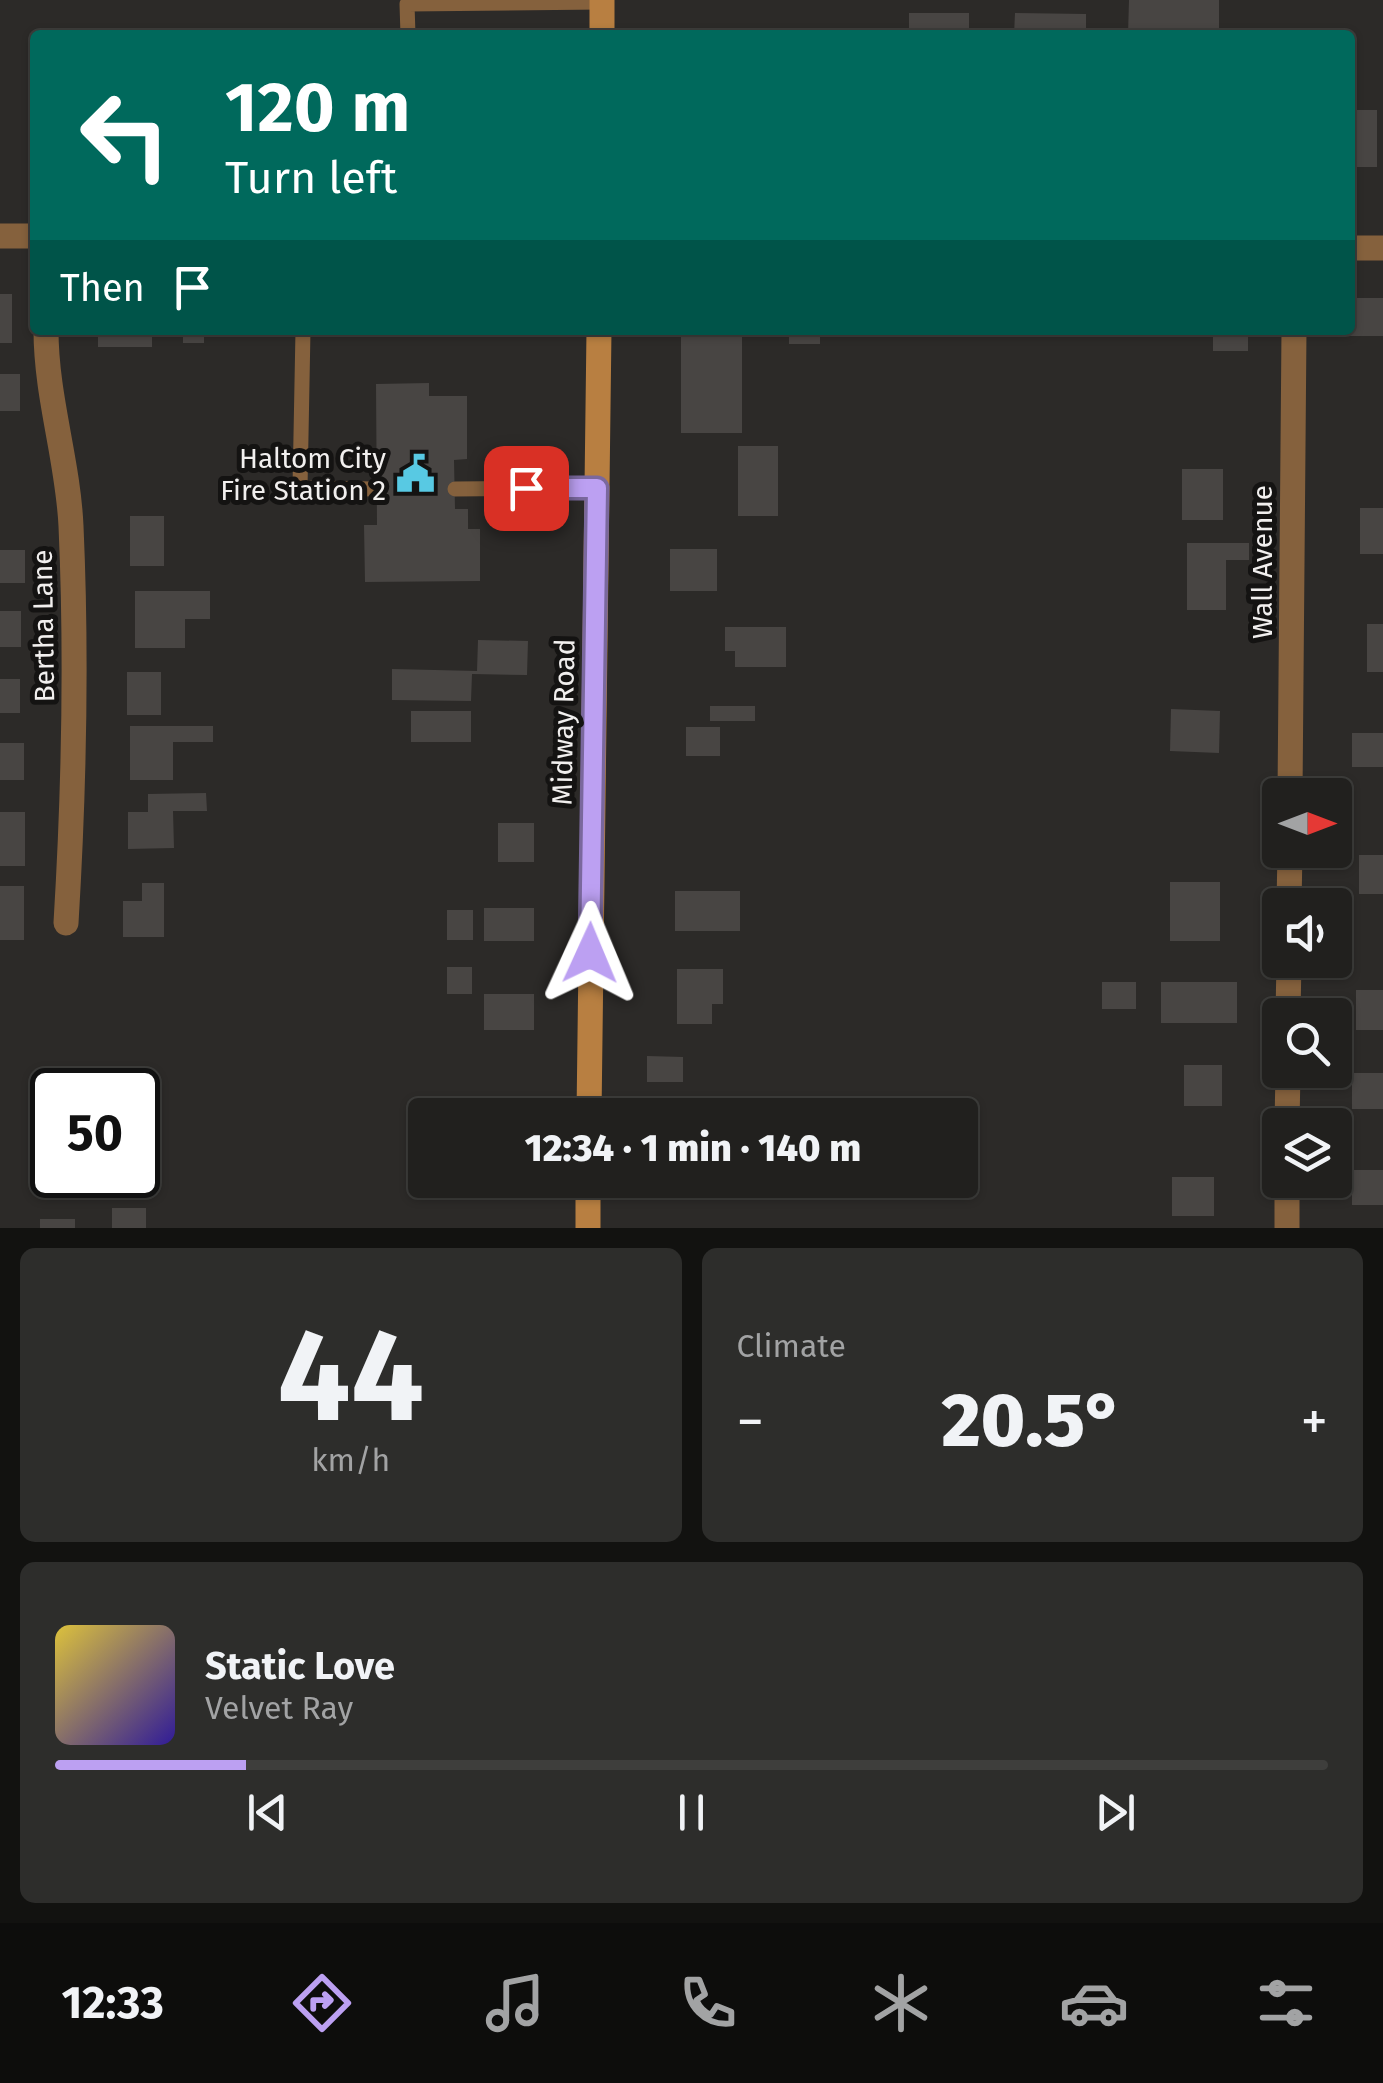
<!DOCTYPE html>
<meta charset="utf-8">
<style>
:root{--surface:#21201e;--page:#2d2d2b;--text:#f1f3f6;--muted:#a2a3a4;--line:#3e3e3c;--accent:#bca0f2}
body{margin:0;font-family:"Fira Sans",sans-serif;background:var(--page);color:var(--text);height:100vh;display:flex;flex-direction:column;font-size:38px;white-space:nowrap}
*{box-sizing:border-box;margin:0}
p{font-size:32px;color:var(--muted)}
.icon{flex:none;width:55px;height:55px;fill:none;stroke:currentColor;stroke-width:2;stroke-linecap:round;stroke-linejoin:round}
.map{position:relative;height:1228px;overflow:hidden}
.side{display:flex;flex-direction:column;gap:20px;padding:20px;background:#121210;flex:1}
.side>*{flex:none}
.hud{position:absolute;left:30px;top:30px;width:1325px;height:305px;border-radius:10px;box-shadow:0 2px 8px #0004,0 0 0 2px var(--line);background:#00695c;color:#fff;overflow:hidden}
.needle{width:65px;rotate:90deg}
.tools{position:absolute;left:1262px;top:778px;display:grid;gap:20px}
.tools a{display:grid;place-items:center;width:90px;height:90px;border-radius:10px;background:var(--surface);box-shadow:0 2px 8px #0004,0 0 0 2px var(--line);font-size:50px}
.speed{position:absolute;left:30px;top:1068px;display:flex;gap:20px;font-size:50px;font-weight:700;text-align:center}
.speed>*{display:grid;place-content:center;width:130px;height:130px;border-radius:50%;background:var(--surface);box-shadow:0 2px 8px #0004,0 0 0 2px var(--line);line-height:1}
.speed .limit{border:5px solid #111;border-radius:15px;background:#fff;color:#111}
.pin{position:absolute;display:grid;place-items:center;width:85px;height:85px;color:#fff;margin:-42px;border-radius:20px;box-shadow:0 5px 15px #0006}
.me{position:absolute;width:110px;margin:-55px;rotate:1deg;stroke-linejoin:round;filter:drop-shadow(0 0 8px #0008)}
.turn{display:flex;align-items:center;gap:35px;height:210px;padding:0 30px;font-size:45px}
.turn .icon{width:130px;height:130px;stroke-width:2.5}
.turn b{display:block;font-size:70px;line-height:85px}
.then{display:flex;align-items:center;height:95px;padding:0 30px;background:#0003;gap:20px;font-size:38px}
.big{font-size:75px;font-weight:800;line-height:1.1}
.side .card{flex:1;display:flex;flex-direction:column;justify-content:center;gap:15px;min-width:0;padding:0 35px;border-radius:15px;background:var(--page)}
.side .dial{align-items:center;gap:0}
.dial b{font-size:130px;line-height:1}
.song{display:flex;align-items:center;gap:30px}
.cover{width:120px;height:120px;border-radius:15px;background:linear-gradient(135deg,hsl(50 70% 55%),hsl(250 70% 35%))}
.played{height:10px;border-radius:5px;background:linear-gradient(90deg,var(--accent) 15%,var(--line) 15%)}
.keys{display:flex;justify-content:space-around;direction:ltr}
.heat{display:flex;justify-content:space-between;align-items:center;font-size:55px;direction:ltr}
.side .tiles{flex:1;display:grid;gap:20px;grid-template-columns:1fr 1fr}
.card:last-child{grid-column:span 2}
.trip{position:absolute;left:408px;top:1098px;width:570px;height:100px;border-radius:10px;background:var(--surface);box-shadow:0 2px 8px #0004,0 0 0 2px var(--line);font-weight:800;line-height:100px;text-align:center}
.tab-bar{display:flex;height:160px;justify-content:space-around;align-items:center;background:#0d0d0c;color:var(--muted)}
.tab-bar .icon{width:70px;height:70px}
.tab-bar .on{color:var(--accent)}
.tab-bar b{font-size:45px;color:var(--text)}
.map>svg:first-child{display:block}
</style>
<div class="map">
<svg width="1383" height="1228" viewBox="0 0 1383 1228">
<rect width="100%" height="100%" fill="#2c2a28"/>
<g fill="#484543">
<polygon points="1129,0 1219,0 1219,35 1128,35"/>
<rect x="909" y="13" width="60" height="22"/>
<polygon points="1015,13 1086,14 1086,35 1014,35"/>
<rect x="1350" y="110" width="27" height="57"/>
<rect x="0" y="294" width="12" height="49"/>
<polygon points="1350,298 1383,298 1383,336 1349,336"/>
<rect x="98" y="330" width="54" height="17"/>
<rect x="183" y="330" width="21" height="13"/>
<rect x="681" y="330" width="61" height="103"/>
<rect x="789" y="330" width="31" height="14"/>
<rect x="1213" y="330" width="35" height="21"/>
<rect x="0" y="374" width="20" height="37"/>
<polygon points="429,383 429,396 467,396 467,459 454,460 455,509 468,509 468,529 480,529 480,581 365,582 364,525 377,525 376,384"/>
<rect x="738" y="446" width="40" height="70"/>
<rect x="1182" y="469" width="41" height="51"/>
<rect x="1360" y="508" width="23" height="46"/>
<rect x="130" y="516" width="34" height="50"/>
<polygon points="1187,543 1249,543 1249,560 1226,560 1226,610 1187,610"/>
<rect x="670" y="549" width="47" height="42"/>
<rect x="0" y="550" width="25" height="33"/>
<polygon points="135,591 210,591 210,619 185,619 185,648 135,648"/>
<rect x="0" y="611" width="21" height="36"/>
<rect x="1367" y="624" width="16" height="48"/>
<polygon points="725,627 786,627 786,667 735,667 735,651 725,651"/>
<polygon points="478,640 528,641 527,675 472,674 471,701 392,700 392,669 477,671"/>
<rect x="127" y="672" width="34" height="43"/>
<rect x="0" y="679" width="20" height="34"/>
<rect x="710" y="706" width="45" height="15"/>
<polygon points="1171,709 1220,711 1219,753 1170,751"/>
<rect x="411" y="711" width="60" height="31"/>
<polygon points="130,726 213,726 213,742 173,742 173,780 130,780"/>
<rect x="686" y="727" width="34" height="29"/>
<rect x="1352" y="733" width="31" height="34"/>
<rect x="0" y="743" width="24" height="37"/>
<polygon points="206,793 207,811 173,811 174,848 128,849 128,812 148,812 148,794"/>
<rect x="0" y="812" width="25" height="54"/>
<rect x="498" y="823" width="36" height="39"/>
<rect x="1359" y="855" width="24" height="39"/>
<rect x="1170" y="882" width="50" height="59"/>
<polygon points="142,883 164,883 164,937 123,937 123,901 142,901"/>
<rect x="0" y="886" width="24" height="54"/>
<rect x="675" y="891" width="65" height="40"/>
<rect x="484" y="908" width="50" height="33"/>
<rect x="447" y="910" width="26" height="30"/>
<rect x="447" y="967" width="25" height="27"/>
<polygon points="677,969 723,969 723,1004 712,1004 712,1024 677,1024"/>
<rect x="1102" y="982" width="34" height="27"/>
<rect x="1161" y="982" width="76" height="41"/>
<rect x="1356" y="990" width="27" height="40"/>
<rect x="484" y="994" width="50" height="36"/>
<polygon points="647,1056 683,1057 683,1082 647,1082"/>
<rect x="1184" y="1065" width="38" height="41"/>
<rect x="1352" y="1073" width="31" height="36"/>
<rect x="1352" y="1170" width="31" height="35"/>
<rect x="1172" y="1177" width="42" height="39"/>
<rect x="112" y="1208" width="34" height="20"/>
<rect x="40" y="1219" width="35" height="9"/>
</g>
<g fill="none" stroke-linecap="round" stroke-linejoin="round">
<g stroke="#85613d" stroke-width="15">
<polyline points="408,35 407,4 602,2"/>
<polyline points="303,330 300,488 377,489"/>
<polyline points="455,489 597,488"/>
</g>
<g stroke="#85613d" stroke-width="25">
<polyline points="0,236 35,236"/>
<polyline points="1350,248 1383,248"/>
<path d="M 46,330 C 46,397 68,460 71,526 C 77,659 74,791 66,923"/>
<polyline points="1290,795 1294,330"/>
<polyline points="1289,905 1290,850"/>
<polyline points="1288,1015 1289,960"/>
<polyline points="1287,1125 1288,1070"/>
<polyline points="1287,1228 1287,1180"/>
</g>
<g stroke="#b87f41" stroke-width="25">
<polyline points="602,35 602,0"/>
<polyline points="589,1115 599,330"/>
<polyline points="588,1228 588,1180"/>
</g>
</g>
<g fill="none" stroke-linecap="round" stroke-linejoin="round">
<defs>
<polyline id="route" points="526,488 597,488 590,953"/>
</defs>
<use href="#route" stroke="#7a689d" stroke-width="25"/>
<use href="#route" stroke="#bca0f2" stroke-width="18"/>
</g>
<defs>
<symbol id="civic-bare" viewBox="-9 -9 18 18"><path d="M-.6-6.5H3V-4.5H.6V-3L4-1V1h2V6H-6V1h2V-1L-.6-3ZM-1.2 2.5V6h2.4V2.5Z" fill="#58c9e3" stroke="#141312" stroke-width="2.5" paint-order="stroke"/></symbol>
</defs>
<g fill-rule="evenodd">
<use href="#civic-bare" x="388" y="446" width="55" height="55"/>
</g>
<g text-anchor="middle" stroke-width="10" stroke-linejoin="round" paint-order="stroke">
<g font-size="28" fill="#f1efee" stroke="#141312" text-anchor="end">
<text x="386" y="468">Haltom City<tspan x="386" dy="32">Fire Station 2</tspan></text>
</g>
<g font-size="28" fill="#f1efee" stroke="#141312">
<text transform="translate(1262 562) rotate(-90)" y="10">Wall Avenue</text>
<text transform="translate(43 626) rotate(-91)" y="10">Bertha Lane</text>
<text transform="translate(563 722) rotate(-89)" y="10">Midway Road</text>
</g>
</g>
</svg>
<div class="tools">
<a><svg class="needle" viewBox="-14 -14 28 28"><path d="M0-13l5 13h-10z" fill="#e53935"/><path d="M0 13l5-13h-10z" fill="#a2a3a4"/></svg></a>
<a><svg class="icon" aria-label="sound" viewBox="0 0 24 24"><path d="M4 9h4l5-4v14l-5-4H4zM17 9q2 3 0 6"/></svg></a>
<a><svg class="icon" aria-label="search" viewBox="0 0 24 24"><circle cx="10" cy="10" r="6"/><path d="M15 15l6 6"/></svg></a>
<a><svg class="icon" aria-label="layers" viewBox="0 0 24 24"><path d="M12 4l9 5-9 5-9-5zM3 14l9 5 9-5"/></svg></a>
</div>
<div class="speed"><div class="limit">50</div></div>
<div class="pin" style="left:526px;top:488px;background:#d93025"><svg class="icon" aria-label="arrive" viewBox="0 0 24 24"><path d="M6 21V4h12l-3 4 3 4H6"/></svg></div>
<svg class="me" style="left:590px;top:953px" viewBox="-20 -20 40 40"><path d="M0-17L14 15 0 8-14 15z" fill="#bca0f2" stroke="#fff" stroke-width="4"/></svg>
<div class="trip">12:34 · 1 min · 140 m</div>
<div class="hud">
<div class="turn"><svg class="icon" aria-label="left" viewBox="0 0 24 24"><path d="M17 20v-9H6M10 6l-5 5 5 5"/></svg><div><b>120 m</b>Turn left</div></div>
<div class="then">Then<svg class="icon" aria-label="arrive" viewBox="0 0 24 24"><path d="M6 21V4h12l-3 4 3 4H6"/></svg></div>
</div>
</div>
<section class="side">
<div class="tiles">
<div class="card dial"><b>44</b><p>km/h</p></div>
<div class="card"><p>Climate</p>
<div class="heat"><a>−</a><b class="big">20.5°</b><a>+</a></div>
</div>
<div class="card">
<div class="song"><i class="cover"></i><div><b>Static Love</b><p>Velvet Ray</p></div></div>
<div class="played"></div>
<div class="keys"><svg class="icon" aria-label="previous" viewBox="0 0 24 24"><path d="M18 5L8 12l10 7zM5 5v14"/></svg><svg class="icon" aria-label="pause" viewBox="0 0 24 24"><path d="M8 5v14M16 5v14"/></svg><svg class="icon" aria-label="next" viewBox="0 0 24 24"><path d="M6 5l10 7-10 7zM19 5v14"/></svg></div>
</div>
</div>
</section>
<nav class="tab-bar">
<b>12:33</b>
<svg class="icon on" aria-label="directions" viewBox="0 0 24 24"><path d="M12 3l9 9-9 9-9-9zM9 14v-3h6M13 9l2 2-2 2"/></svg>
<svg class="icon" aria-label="music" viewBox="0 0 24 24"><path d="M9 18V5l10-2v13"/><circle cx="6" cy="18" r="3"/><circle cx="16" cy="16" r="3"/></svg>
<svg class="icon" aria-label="phone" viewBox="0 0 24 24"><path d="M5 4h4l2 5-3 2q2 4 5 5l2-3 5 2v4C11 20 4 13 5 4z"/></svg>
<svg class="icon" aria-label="climate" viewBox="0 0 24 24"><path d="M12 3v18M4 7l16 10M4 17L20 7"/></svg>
<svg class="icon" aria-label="car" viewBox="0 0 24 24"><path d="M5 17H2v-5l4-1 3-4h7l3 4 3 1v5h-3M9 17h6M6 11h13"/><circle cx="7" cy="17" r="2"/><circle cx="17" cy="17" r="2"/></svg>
<svg class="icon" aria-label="filters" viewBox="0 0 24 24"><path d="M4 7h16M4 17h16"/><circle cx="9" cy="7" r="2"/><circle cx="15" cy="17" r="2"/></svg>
</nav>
